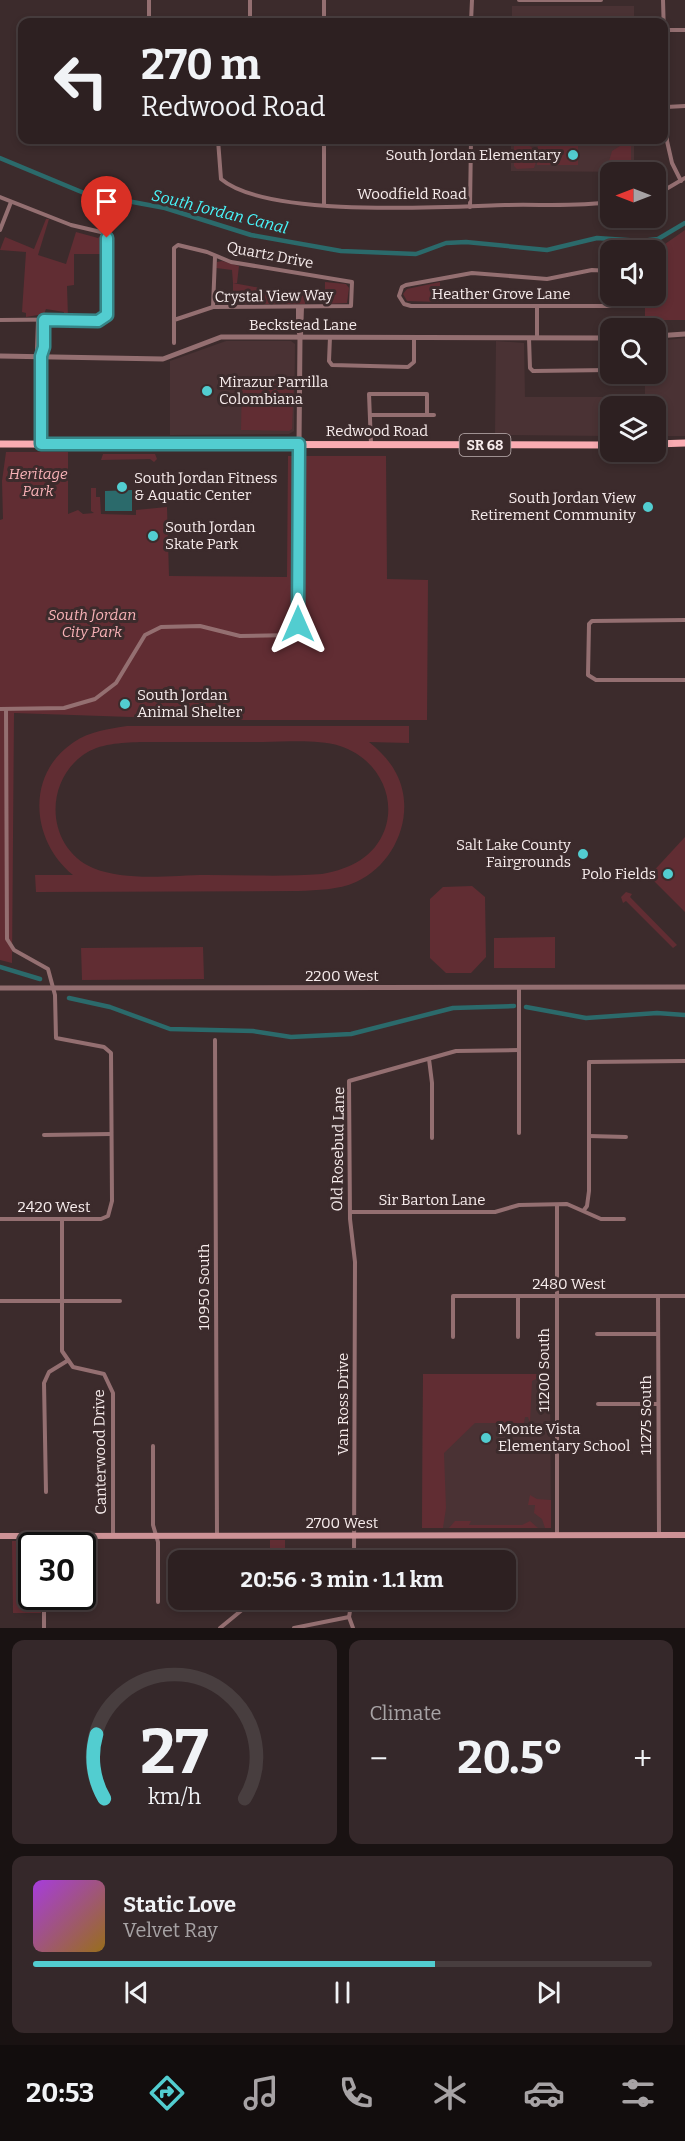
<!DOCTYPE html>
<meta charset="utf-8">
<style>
:root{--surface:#2d2021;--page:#35282a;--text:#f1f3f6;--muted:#a7a3a5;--line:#483e3f;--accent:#52cdd0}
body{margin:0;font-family:Bitter,serif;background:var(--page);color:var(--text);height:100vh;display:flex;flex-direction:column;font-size:22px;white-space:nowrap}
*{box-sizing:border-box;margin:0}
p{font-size:20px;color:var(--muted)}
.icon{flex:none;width:33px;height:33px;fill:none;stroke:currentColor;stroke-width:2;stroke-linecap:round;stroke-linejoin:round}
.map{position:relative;height:1628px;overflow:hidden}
.drawer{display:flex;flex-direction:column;gap:12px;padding:12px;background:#191212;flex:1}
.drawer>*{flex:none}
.hud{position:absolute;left:18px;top:18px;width:650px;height:126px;border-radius:12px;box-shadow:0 3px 9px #0003,0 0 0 2px var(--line);background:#2d2021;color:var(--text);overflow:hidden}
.needle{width:39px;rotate:270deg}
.controls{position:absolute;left:600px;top:162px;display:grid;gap:12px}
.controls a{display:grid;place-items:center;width:66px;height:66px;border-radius:12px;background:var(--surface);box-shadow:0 3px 9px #0003,0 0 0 2px var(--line);font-size:30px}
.speed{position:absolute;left:18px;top:1532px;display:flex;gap:12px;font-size:30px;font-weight:700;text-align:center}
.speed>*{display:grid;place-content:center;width:78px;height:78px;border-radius:50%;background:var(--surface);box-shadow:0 3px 9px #0003,0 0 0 2px var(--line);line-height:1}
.speed .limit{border:3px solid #111;border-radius:9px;background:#fff;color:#111}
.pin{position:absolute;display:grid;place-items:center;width:51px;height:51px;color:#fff;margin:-62px -26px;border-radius:50% 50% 50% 0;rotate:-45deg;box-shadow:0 0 6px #0007}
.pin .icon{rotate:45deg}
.me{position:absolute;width:66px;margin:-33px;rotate:0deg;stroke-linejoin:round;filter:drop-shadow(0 0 4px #0008)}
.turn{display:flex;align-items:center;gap:21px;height:126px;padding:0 24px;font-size:27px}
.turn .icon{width:78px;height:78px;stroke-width:2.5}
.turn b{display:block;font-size:42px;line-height:51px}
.big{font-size:45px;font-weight:700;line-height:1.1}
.drawer .card{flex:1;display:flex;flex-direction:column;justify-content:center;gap:9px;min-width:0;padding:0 21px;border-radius:12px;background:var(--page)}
.drawer .dial{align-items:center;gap:0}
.dial svg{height:156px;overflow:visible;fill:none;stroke:var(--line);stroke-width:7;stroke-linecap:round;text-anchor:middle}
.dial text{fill:var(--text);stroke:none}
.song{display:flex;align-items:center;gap:18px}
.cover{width:72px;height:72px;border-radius:9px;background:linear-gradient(135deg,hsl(280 70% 55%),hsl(40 70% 35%))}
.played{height:6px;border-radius:3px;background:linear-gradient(90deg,var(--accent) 65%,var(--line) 65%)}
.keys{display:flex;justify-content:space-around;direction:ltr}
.heat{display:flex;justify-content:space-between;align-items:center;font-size:33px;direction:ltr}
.drawer .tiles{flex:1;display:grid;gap:12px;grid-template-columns:1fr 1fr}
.card:last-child{grid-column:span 2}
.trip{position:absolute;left:168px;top:1550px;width:348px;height:60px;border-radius:12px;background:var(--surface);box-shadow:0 3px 9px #0003,0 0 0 2px var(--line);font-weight:700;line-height:60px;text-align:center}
.menu{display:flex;height:96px;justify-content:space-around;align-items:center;background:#120d0d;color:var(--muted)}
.menu .icon{width:42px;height:42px}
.menu .current{color:var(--accent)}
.menu b{font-size:27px;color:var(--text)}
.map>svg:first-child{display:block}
</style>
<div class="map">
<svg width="685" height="1628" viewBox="0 0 685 1628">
<rect width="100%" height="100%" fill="#3c2b2c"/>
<g fill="#4a3234">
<rect x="512" y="6" width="122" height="16"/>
<polygon points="511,140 634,140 634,172 511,171"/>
<polygon points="685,338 685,436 656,436 656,406 610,406 610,436 495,435 496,341 524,343 525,397 645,397 645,374 656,374 656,341"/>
<polygon points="226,341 291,341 295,344 294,431 289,434 170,435 170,361"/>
<polygon points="423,1374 550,1374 551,1528 422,1528"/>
</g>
<g fill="#612d33" fill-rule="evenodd">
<path d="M 538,141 L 578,142 L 578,165 L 537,165 L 537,159 L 534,168 L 517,169 L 514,166 L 514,145 C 526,140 534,147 537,157 Z"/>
<polygon points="620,146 631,146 631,166 607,168 612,151"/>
<polygon points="46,219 49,219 38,255 66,264 76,232 98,238 101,235 105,239 101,242 101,254 74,254 74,285 67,286 68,317 64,317 64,312 46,309 44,314 26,317 26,313 22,312 26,252 0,250 5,237 34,249"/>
<polygon points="685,230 685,320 645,320 645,296 656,296 656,250 645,250 645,247 665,244"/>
<polygon points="222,261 239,266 237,283 233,283 232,270 216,268 217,262"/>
<polygon points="325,282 346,284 349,288 347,303 325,304"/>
<polygon points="440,282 440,302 407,301 403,294 407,289"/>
<polygon points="233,283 305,296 305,304 233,304"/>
<polygon points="242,380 294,381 292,429 289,431 241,430"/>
<polygon points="6,452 68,452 68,514 78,510 83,514 94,513 91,511 91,488 96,488 96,497 100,497 101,514 136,515 136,510 167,507 169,576 287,577 288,456 386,456 387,579 428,580 427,720 219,720 14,713 12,963 0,960 0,520 3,519 2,481"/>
<polygon points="103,454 155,454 157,459 154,462 150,459 101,460"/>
<path d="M 127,726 L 409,726 L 409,743 L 369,742 C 380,751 390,761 396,773 C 417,812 396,864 356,882 C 338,890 318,890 298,891 L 36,892 L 35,875 L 73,875 C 31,841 25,774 74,742 C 90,731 109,729 127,726 ZM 140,742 C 181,742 222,742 263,742 C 288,742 316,739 340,746 C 375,757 397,794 385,829 C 375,857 350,869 322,874 C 284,877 245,875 207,875 C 172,875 127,882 93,868 C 47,848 43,784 83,755 C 100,743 121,743 140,742 Z"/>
<polygon points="685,837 685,912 649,876"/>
<polygon points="472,886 485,897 486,957 471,973 446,973 430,958 430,899 443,887"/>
<polygon points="626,892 632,894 630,897 677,945 673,948 626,901 623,903 621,897"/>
<polygon points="555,937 555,968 494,968 494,938"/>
<polygon points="203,947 204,979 82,980 81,948"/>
<polygon points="423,1374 550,1374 550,1377 538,1378 532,1381 530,1423 528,1417 525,1417 524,1423 475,1423 444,1453 446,1508 443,1528 422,1528"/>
<polygon points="530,1495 537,1499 551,1500 551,1528 545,1528 542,1519 534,1513 535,1505 528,1505"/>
<polygon points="455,1521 471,1521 469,1525 522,1525 530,1521 538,1528 449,1528"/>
<rect x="270" y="1540" width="15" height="20"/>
<polygon points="12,1541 40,1541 44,1545 32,1545 32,1596 41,1596 41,1613 13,1613"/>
</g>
<polygon fill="#2b6a6b" points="132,490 132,511 105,511 105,491"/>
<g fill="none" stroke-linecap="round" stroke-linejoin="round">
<g stroke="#2b6a6b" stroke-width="4.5">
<polyline points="0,158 84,193 165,208 251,235 341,251 416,254 446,243 466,242 547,250 597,238 641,241 658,239 685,223"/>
<polyline points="0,967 40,979"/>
<polyline points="69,998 110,1007 170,1029 253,1031 291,1037 351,1034 453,1008 514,1006"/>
<polyline points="526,1007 586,1018 657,1013 685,1015"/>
</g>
<g stroke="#946f71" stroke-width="4">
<polyline points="149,0 149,22"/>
<polyline points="519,0 601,0"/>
<polyline points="663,0 667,141 672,163 681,181"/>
<polyline points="250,22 250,0"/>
<polyline points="324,22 324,0"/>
<polyline points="471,22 472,0"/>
<polyline points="664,30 685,30"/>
<polyline points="666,107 685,106"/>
<path d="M 218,140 L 221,179 C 267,218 442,207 505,205 C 540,204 575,207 610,202"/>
<polyline points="656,195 685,178"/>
<polyline points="0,197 71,225 101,232 105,234 108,244 108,310 104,319 0,320"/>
<polyline points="324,205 324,140"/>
<polyline points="470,207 471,140"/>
<polyline points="0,230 11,202"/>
<polyline points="610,271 592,270 547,279 472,273 406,285 402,287 399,296 404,304 411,306 615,306 621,301 621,296"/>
<polyline points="537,306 537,338"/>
<polyline points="213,307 215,257"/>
<polyline points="298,307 298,330 300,337"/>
<polyline points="38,320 37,349 41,356"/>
<polyline points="174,320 213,307 351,306 352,282 231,262 207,252 178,245 174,248 174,343"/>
<polyline points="301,336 302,307"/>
<polyline points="330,337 329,361 332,365 408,367 414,362 414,337"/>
<polyline points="529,338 530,368 533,371 610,370"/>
<polyline points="41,355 44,347 44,320"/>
<polyline points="370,415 434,415"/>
<polyline points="371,444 369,394 427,394 427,415"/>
<polyline points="685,620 592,621 589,624 588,675 596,680 685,680"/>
<polyline points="0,709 64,708 95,699 116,683 145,635 161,627 200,626 240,636 294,635 298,629 299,444"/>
<polyline points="519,987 519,1133"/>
<polyline points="215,1040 217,1535"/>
<polyline points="429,1059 432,1083 432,1138"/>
<polyline points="44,1135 111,1134"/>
<polyline points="589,1136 626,1137"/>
<polyline points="584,1210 587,1206 589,1191 589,1062 685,1061"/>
<polyline points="350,1212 495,1212 519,1205 567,1204 601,1219 624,1219"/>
<polyline points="0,1219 101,1219 108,1216 112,1201 111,1053 104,1047 56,1038 55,995 48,969 14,950 7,939 6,709"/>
<polyline points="62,1219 62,1351 73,1367 104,1374 113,1393 113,1535"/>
<polyline points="658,1296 659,1535"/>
<polyline points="0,1301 120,1301"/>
<polyline points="597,1334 658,1334"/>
<polyline points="453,1337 453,1296 685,1296"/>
<polyline points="518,1337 518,1296"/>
<polyline points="598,1404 658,1404"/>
<polyline points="153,1446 153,1525 158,1542 158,1602"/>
<polyline points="46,1492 44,1383 49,1372 67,1361"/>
<polyline points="557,1535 557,1205"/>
<polyline points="48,1545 48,1536"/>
<polyline points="354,1560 355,1262 350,1219 349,1081 456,1051 519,1050"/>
<polyline points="44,1596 44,1628"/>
<polyline points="352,1599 349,1617 353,1628"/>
<polyline points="220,1628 248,1605"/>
<polyline points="294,1628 349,1617"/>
</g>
<g stroke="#946f71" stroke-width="5">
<polyline points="656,336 685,334"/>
<polyline points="0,356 163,359 221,337 610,338"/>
<polyline points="41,444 41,356"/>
<polyline points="299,444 300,337"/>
<polyline points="0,988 685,987"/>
</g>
<polyline stroke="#cd9296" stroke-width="6" points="0,1536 685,1535"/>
<g stroke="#f9acb2" stroke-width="7">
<polyline points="0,444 610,445"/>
<polyline points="656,444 685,443"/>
</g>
</g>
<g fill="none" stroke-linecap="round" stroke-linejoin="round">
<defs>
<polyline id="route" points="107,238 107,315 98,321 44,320 44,347 41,356 41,444 299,444 298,624"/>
</defs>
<use href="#route" stroke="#358587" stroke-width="15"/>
<use href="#route" stroke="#52cdd0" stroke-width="10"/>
</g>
<g fill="#52cdd0" stroke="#3c2b2c" stroke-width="2">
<circle cx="573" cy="155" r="6"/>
<circle cx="207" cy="391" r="6"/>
<circle cx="122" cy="487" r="6"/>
<circle cx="648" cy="507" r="6"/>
<circle cx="153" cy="536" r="6"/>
<circle cx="125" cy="704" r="6"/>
<circle cx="583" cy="854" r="6"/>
<circle cx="668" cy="874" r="6"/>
<circle cx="486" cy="1438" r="6"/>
</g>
<g text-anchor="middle" stroke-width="6" stroke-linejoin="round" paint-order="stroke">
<rect fill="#3c2b2c" stroke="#bfb2b2" stroke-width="1.5" x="459.5" y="434" width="51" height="22" rx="4.5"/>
<g font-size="14" font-weight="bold" fill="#f7ecec">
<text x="485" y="450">SR 68</text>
</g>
<g font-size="15" fill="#f7ecec" stroke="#3c2b2c" text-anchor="start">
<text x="561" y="160" text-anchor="end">South Jordan Elementary</text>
<text x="219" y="387">Mirazur Parrilla<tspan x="219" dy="17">Colombiana</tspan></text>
<text x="134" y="483">South Jordan Fitness<tspan x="134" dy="17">&amp; Aquatic Center</tspan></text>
<text x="636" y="503" text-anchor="end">South Jordan View<tspan x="636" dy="17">Retirement Community</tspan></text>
<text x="165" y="532">South Jordan<tspan x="165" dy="17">Skate Park</tspan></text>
<text x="137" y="700">South Jordan<tspan x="137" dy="17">Animal Shelter</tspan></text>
<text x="571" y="850" text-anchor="end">Salt Lake County<tspan x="571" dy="17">Fairgrounds</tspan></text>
<text x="656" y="879" text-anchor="end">Polo Fields</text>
<text x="498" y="1434">Monte Vista<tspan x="498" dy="17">Elementary School</tspan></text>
</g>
<g font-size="15" fill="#f7ecec" stroke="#3c2b2c">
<text x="412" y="199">Woodfield Road</text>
<text transform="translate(270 255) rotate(11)" y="5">Quartz Drive</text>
<text x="501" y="299">Heather Grove Lane</text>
<text transform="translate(274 296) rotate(-1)" y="5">Crystal View Way</text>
<text x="303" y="330">Beckstead Lane</text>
<text x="377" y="436">Redwood Road</text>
<text x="342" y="981">2200 West</text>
<text transform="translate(338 1149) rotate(-89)" y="5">Old Rosebud Lane</text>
<text x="432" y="1205">Sir Barton Lane</text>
<text x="54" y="1212">2420 West</text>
<text x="569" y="1289">2480 West</text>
<text transform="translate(204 1287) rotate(-90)" y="5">10950 South</text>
<text transform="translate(544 1370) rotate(-90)" y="5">11200 South</text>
<text transform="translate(343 1404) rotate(-90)" y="5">Van Ross Drive</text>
<text transform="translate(646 1415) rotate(-90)" y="5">11275 South</text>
<text transform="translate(100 1452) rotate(-91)" y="5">Canterwood Drive</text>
<text x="342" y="1528">2700 West</text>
</g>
<g font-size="15" font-style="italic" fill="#f8b2b7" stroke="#3c2b2c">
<text x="38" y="479">Heritage<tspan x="38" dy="17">Park</tspan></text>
<text x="92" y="620">South Jordan<tspan x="92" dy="17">City Park</tspan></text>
</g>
<g font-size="16" font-style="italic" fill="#48f5fa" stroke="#3c2b2c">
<text transform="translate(220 211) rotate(14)" y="6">South Jordan Canal</text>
</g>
</g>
</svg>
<div class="controls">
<a><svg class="needle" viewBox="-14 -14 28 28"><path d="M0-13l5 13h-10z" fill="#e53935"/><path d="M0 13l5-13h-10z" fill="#a7a3a5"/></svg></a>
<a><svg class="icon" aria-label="sound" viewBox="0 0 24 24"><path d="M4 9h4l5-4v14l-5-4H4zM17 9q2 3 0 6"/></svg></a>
<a><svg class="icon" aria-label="search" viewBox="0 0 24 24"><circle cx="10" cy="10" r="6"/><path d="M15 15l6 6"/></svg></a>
<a><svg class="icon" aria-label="layers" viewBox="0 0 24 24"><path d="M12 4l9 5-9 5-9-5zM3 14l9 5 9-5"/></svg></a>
</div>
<div class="speed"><div class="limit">30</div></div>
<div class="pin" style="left:107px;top:238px;background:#d93025"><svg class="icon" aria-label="arrive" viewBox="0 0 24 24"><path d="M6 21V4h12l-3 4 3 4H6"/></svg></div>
<svg class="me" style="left:298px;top:624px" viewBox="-20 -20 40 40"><path d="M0-17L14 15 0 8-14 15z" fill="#52cdd0" stroke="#fff" stroke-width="4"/></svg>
<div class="trip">20:56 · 3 min · 1.1 km</div>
<div class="hud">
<div class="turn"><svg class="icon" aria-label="left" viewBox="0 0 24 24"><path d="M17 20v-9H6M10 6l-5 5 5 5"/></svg><div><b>270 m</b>Redwood Road</div></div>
</div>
</div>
<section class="drawer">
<div class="tiles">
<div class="card dial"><svg viewBox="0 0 100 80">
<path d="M14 69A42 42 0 1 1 86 69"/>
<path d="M14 69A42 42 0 0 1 10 36" stroke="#52cdd0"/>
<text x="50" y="56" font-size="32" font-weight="700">27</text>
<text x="50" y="72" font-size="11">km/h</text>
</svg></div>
<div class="card"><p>Climate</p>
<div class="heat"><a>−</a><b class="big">20.5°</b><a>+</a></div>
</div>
<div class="card">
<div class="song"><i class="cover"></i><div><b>Static Love</b><p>Velvet Ray</p></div></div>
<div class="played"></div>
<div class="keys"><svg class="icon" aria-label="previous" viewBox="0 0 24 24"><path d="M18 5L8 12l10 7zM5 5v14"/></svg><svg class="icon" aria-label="pause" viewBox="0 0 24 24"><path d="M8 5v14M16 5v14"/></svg><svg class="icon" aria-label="next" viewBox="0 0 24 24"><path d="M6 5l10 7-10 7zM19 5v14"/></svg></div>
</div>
</div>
</section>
<nav class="menu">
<b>20:53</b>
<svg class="icon current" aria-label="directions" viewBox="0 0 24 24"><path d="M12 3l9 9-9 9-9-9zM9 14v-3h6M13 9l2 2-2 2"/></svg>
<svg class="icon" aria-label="music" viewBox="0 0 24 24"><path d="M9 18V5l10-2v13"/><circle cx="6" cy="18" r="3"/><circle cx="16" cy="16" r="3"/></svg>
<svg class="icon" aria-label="phone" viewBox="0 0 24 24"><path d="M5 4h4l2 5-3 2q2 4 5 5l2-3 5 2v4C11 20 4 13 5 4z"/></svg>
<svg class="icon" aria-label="climate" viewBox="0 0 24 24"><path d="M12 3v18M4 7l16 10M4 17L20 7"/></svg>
<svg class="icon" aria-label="car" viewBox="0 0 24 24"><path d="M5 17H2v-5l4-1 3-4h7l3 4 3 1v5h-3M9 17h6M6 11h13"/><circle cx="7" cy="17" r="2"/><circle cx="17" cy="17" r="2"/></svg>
<svg class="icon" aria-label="filters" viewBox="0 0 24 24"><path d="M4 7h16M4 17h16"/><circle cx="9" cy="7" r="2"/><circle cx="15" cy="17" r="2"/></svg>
</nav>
